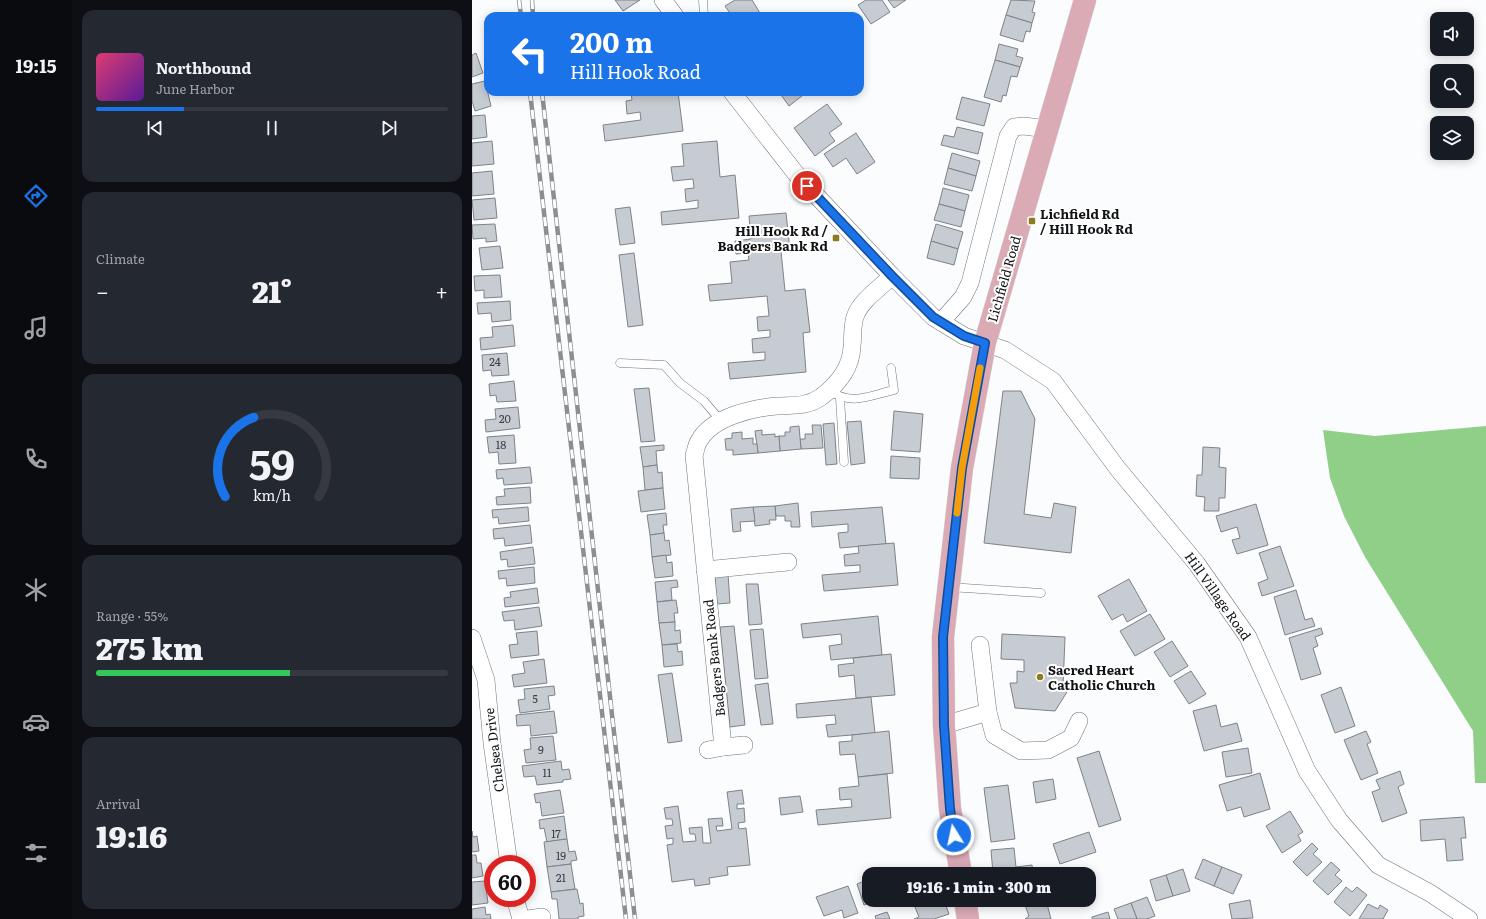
<!DOCTYPE html>
<meta charset="utf-8">
<style>
:root{--surface:#171b24;--page:#242831;--text:#f1f3f6;--muted:#9ea1a6;--line:#363941;--accent:#1a73e8}
body{margin:0;font-family:Literata,serif;background:var(--page);color:var(--text);height:100vh;display:flex;flex-direction:column;font-size:15px;white-space:nowrap}
*{box-sizing:border-box;margin:0}
p{font-size:13px;color:var(--muted)}
.icon{flex:none;width:22px;height:22px;fill:none;stroke:currentColor;stroke-width:2;stroke-linecap:round;stroke-linejoin:round}
.map{position:relative;flex:1;overflow:hidden}
.details{display:flex;flex-direction:column;gap:10px;padding:10px;background:#0d0f14;width:400px}
.details>*{flex:none}
.top-card{position:absolute;left:12px;top:12px;width:380px;height:84px;border-radius:12px;box-shadow:0 2px 10px #0003;background:#1a73e8;color:#fff;overflow:hidden}
.fabs{position:absolute;left:958px;top:12px;display:grid;gap:8px}
.fabs a{display:grid;place-items:center;width:44px;height:44px;border-radius:8px;background:var(--surface);box-shadow:0 2px 10px #0003;font-size:20px}
.speed{position:absolute;left:12px;top:855px;display:flex;gap:8px;font-size:20px;font-weight:700;text-align:center}
.speed>*{display:grid;place-content:center;width:52px;height:52px;border-radius:50%;background:var(--surface);box-shadow:0 2px 10px #0003;line-height:1}
.speed .limit{border:6px solid #d22;background:#fff;color:#111}
.pin{position:absolute;display:grid;place-items:center;width:34px;height:34px;color:#fff;margin:-17px;border:2px solid #fff;border-radius:50%;box-shadow:0 1px 4px #0007}
.me{position:absolute;width:44px;margin:-22px;rotate:350deg;stroke-linejoin:round;filter:drop-shadow(0 0 3px #0008)}
.turn{display:flex;align-items:center;gap:14px;height:84px;padding:0 20px;font-size:18px}
.turn .icon{width:52px;height:52px;stroke-width:2.5}
.turn b{display:block;font-size:28px;line-height:34px}
.big{font-size:30px;font-weight:800;line-height:1.1}
.details .widget{flex:1;display:flex;flex-direction:column;justify-content:center;gap:6px;min-width:0;padding:0 14px;border-radius:12px;background:var(--page)}
.details .dial{align-items:center;gap:0}
.dial svg{height:104px;overflow:visible;fill:none;stroke:var(--line);stroke-width:7;stroke-linecap:round;text-anchor:middle}
.dial text{fill:var(--text);stroke:none}
.song{display:flex;align-items:center;gap:12px}
.cover{width:48px;height:48px;border-radius:6px;background:linear-gradient(135deg,hsl(340 70% 55%),hsl(270 70% 35%))}
.played{height:4px;border-radius:2px;background:linear-gradient(90deg,var(--accent) 25%,var(--line) 25%)}
.keys{display:flex;justify-content:space-around;direction:ltr}
.heat{display:flex;justify-content:space-between;align-items:center;font-size:22px;direction:ltr}
.charge{height:6px;border-radius:3px;background:linear-gradient(90deg,#34c759 55%,var(--line) 0)}
.trip{position:absolute;left:390px;top:867px;width:234px;height:40px;border-radius:12px;background:var(--surface);box-shadow:0 2px 10px #0003;font-weight:800;line-height:40px;text-align:center}
main{display:flex;flex:1;min-height:0}
.tab-bar{display:flex;flex-direction:column;width:72px;justify-content:space-around;align-items:center;background:#090b0e;color:var(--muted)}
.tab-bar .icon{width:28px;height:28px}
.tab-bar .active{color:var(--accent)}
.tab-bar b{font-size:18px;color:var(--text)}
.map>svg:first-child{display:block}
</style>
<main>
<nav class="tab-bar">
<b>19:15</b>
<svg class="icon active" aria-label="directions" viewBox="0 0 24 24"><path d="M12 3l9 9-9 9-9-9zM9 14v-3h6M13 9l2 2-2 2"/></svg>
<svg class="icon" aria-label="music" viewBox="0 0 24 24"><path d="M9 18V5l10-2v13"/><circle cx="6" cy="18" r="3"/><circle cx="16" cy="16" r="3"/></svg>
<svg class="icon" aria-label="phone" viewBox="0 0 24 24"><path d="M5 4h4l2 5-3 2q2 4 5 5l2-3 5 2v4C11 20 4 13 5 4z"/></svg>
<svg class="icon" aria-label="climate" viewBox="0 0 24 24"><path d="M12 3v18M4 7l16 10M4 17L20 7"/></svg>
<svg class="icon" aria-label="car" viewBox="0 0 24 24"><path d="M5 17H2v-5l4-1 3-4h7l3 4 3 1v5h-3M9 17h6M6 11h13"/><circle cx="7" cy="17" r="2"/><circle cx="17" cy="17" r="2"/></svg>
<svg class="icon" aria-label="filters" viewBox="0 0 24 24"><path d="M4 7h16M4 17h16"/><circle cx="9" cy="7" r="2"/><circle cx="15" cy="17" r="2"/></svg>
</nav>
<section class="details">
<div class="widget">
<div class="song"><i class="cover"></i><div><b>Northbound</b><p>June Harbor</p></div></div>
<div class="played"></div>
<div class="keys"><svg class="icon" aria-label="previous" viewBox="0 0 24 24"><path d="M18 5L8 12l10 7zM5 5v14"/></svg><svg class="icon" aria-label="pause" viewBox="0 0 24 24"><path d="M8 5v14M16 5v14"/></svg><svg class="icon" aria-label="next" viewBox="0 0 24 24"><path d="M6 5l10 7-10 7zM19 5v14"/></svg></div>
</div>
<div class="widget"><p>Climate</p>
<div class="heat"><a>−</a><b class="big">21°</b><a>+</a></div>
</div>
<div class="widget dial"><svg viewBox="0 0 100 80">
<path d="M14 69A42 42 0 1 1 86 69"/>
<path d="M14 69A42 42 0 0 1 36 8" stroke="#1a73e8"/>
<text x="50" y="56" font-size="32" font-weight="700">59</text>
<text x="50" y="72" font-size="11">km/h</text>
</svg></div>
<div class="widget"><p>Range · 55%</p><b class="big">275 km</b><div class="charge"></div></div>
<div class="widget"><p>Arrival</p><b class="big">19:16</b></div>
</section>
<div class="map">
<svg width="1014" height="919" viewBox="0 0 1014 919">
<rect width="100%" height="100%" fill="#fafcfe"/>
<polygon fill="#90cf88" points="1014,426 1014,783 1003,783 1001,731 893,557 872,516 858,478 851,430 903,436"/>
<g fill="#c7ccd2" stroke="#7e8289">
<polygon points="143,0 168,0 151,11"/>
<polygon points="263,0 280,0 288,13 283,16 260,16 253,6"/>
<polygon points="394,0 410,0 418,12 399,24 386,5"/>
<polygon points="416,0 434,0 422,8"/>
<polygon points="539,0 563,1 560,12 563,13 560,23 534,15"/>
<polygon points="534,15 560,23 558,32 554,31 551,42 528,35"/>
<polygon points="527,44 546,49 544,56 551,58 548,67 523,60"/>
<polygon points="4,53 11,73 0,77 0,55"/>
<polygon points="523,60 548,67 545,77 539,76 534,96 531,95 529,102 512,97"/>
<polygon points="13,81 19,106 3,111 0,101 0,84"/>
<polygon points="139,92 206,92 211,131 133,141 131,125 169,120 168,112 155,114 154,101 160,100 159,92 139,94"/>
<polygon points="307,92 335,92 317,106"/>
<polygon points="490,97 518,104 512,126 484,119"/>
<polygon points="355,104 370,124 357,133 363,141 343,156 322,128"/>
<polygon points="13,115 15,137 0,139 0,116"/>
<polygon points="485,127 511,133 506,154 469,145 472,135 482,137"/>
<polygon points="384,133 403,162 385,174 374,158 361,167 352,154"/>
<polygon points="20,141 22,164 0,166 0,143"/>
<polygon points="245,141 248,177 263,175 267,218 190,225 189,212 226,208 226,200 214,202 213,189 222,188 221,179 201,181 199,167 212,166 210,144"/>
<polygon points="480,153 508,161 504,176 476,168"/>
<polygon points="476,168 504,176 500,191 472,184"/>
<polygon points="20,171 22,194 0,196 0,173"/>
<polygon points="471,188 497,195 493,211 467,204"/>
<polygon points="23,198 25,218 2,220 0,200"/>
<polygon points="467,204 493,211 489,227 462,220"/>
<polygon points="158,207 163,243 148,245 143,209"/>
<polygon points="314,213 318,250 309,251 313,291 333,289 338,332 331,333 334,372 258,379 256,363 293,360 293,352 281,353 280,339 298,337 298,330 286,331 285,317 297,316 295,296 238,301 236,285 260,283 258,262 277,260 276,253 264,254 263,241 279,239 277,216"/>
<polygon points="23,224 25,241 14,242 14,238 1,239 0,225"/>
<polygon points="464,224 491,232 486,249 459,241"/>
<polygon points="459,241 486,249 482,265 455,258"/>
<polygon points="28,246 31,268 10,270 7,248"/>
<polygon points="162,253 171,325 156,327 147,255"/>
<polygon points="28,275 30,297 12,298 12,290 3,291 2,276"/>
<polygon points="38,301 39,320 20,322 19,313 6,314 5,303"/>
<polygon points="41,325 43,346 9,350 8,338 21,337 20,327"/>
<polygon points="35,353 37,375 20,376 19,370 11,371 10,355"/>
<polygon points="42,381 44,401 25,402 24,395 18,396 17,384"/>
<polygon points="177,388 183,441 169,442 162,389"/>
<polygon points="531,391 549,391 563,419 552,514 579,518 582,503 604,507 599,553 512,543"/>
<polygon points="46,407 48,428 14,432 13,420 24,419 23,409"/>
<polygon points="422,411 451,414 448,452 419,450"/>
<polygon points="389,421 393,463 379,465 375,422"/>
<polygon points="362,423 365,464 354,465 351,424"/>
<polygon points="340,425 349,425 351,448 329,449 328,439 333,439 333,434 341,434"/>
<polygon points="327,426 329,449 308,451 307,436 313,436 313,432 318,432 318,427"/>
<polygon points="290,430 290,435 303,434 303,437 307,436 308,451 286,453 283,431"/>
<polygon points="270,432 270,439 281,438 281,444 285,444 286,453 261,455 261,450 254,450 253,439 260,438 260,433"/>
<polygon points="42,435 44,463 27,464 26,452 17,453 15,437"/>
<polygon points="192,445 192,450 184,451 185,465 171,467 168,447"/>
<polygon points="731,447 748,448 747,467 754,468 753,498 747,498 747,511 732,511 733,497 724,496 725,475 730,475"/>
<polygon points="419,456 448,458 447,479 418,478"/>
<polygon points="185,465 186,473 190,472 191,488 173,490 171,467"/>
<polygon points="58,467 60,483 32,485 31,478 25,479 24,470"/>
<polygon points="58,487 59,503 25,505 24,497 33,496 32,489"/>
<polygon points="191,488 193,509 169,512 166,491"/>
<polygon points="326,503 328,527 319,527 319,521 313,521 313,516 304,516 303,506"/>
<polygon points="784,504 796,545 765,554 760,540 768,538 765,527 749,532 744,516"/>
<polygon points="303,506 304,520 297,520 298,524 283,526 281,507"/>
<polygon points="56,507 57,521 27,524 26,517 21,518 20,510"/>
<polygon points="281,507 283,521 268,522 269,531 261,532 259,509"/>
<polygon points="410,507 414,544 368,548 366,533 376,532 376,524 340,527 339,512"/>
<polygon points="194,513 195,525 191,525 192,533 178,535 175,515"/>
<polygon points="58,525 60,543 33,546 32,538 22,539 21,529"/>
<polygon points="192,533 193,541 197,540 199,555 180,557 178,535"/>
<polygon points="422,543 426,585 352,591 350,575 388,572 388,565 373,566 372,555 387,553 386,546"/>
<polygon points="808,546 822,586 790,596 786,583 796,579 787,553"/>
<polygon points="61,547 63,564 36,567 35,559 29,560 28,552"/>
<polygon points="194,555 195,563 200,562 201,576 183,578 180,557"/>
<polygon points="62,567 63,583 35,586 34,578 27,579 26,571"/>
<polygon points="256,574 258,603 245,604 243,576"/>
<polygon points="657,579 675,611 655,622 651,614 640,620 626,596"/>
<polygon points="205,580 206,587 199,588 200,600 185,602 183,582"/>
<polygon points="274,584 286,584 290,624 277,625"/>
<polygon points="65,588 67,603 33,607 32,598 39,597 38,592"/>
<polygon points="824,590 833,620 840,618 843,626 813,635 802,597"/>
<polygon points="204,600 206,613 202,613 203,622 187,623 185,602"/>
<polygon points="67,607 70,626 43,630 42,620 32,621 30,612"/>
<polygon points="678,614 693,639 663,656 648,631"/>
<polygon points="406,616 410,655 359,660 357,646 370,644 369,634 331,638 329,624"/>
<polygon points="203,622 203,631 208,630 209,643 190,645 187,623"/>
<polygon points="262,626 273,725 258,727 248,627"/>
<polygon points="849,628 851,634 843,637 846,646 841,648 849,674 829,680 817,638"/>
<polygon points="291,629 296,678 283,679 278,630"/>
<polygon points="65,631 67,655 39,658 37,645 46,644 44,633"/>
<polygon points="530,634 593,637 591,687 595,687 595,692 583,711 543,708 538,683 545,683 545,671 552,672 552,660 529,659"/>
<polygon points="700,641 716,666 698,677 682,652"/>
<polygon points="205,644 206,652 210,651 211,665 192,667 190,645"/>
<polygon points="419,654 423,695 384,698 382,675 367,677 366,665 382,663 381,658"/>
<polygon points="72,659 75,683 42,687 40,675 53,673 51,662"/>
<polygon points="719,671 734,694 717,704 702,681"/>
<polygon points="200,673 210,741 196,743 186,675"/>
<polygon points="296,683 301,724 289,725 283,685"/>
<polygon points="82,686 83,695 76,696 78,709 48,713 46,700 53,699 52,689"/>
<polygon points="869,687 883,726 863,733 849,695"/>
<polygon points="399,697 403,733 356,737 354,725 364,724 363,715 325,718 324,704"/>
<polygon points="744,705 749,727 765,723 770,741 732,751 721,711"/>
<polygon points="82,711 85,733 59,736 58,725 45,726 44,715"/>
<polygon points="417,731 421,773 386,777 383,754 368,755 367,742 380,741 380,735"/>
<polygon points="894,731 899,742 895,744 906,773 889,780 872,740"/>
<polygon points="81,736 84,760 54,763 52,750 59,749 58,738"/>
<polygon points="776,748 780,773 754,777 750,752"/>
<polygon points="627,751 649,820 627,827 605,758"/>
<polygon points="89,761 90,770 97,769 99,779 91,780 91,782 65,785 63,776 52,777 50,766"/>
<polygon points="928,771 932,784 926,787 935,813 910,822 900,792 908,789 904,780"/>
<polygon points="788,773 798,809 772,817 769,807 755,811 747,785"/>
<polygon points="415,774 419,818 346,825 344,810 380,807 379,799 368,800 367,788 387,786 386,777"/>
<polygon points="581,779 584,799 564,803 561,782"/>
<polygon points="536,785 543,839 519,842 512,788"/>
<polygon points="88,790 92,813 70,816 68,802 64,803 62,794"/>
<polygon points="270,790 272,804 265,804 265,809 272,808 273,822 266,823 267,829 274,828 278,865 255,867 256,875 237,878 238,884 223,886 222,879 200,882 195,845 201,844 201,838 195,839 193,826 201,825 200,819 194,819 192,808 206,806 211,842 224,841 223,834 218,834 217,828 230,827 231,843 239,843 236,819 250,818 251,826 244,826 245,831 260,829 255,792"/>
<polygon points="328,796 331,812 309,815 307,798"/>
<polygon points="818,811 831,832 826,835 829,841 810,853 794,826"/>
<polygon points="92,816 95,839 75,842 72,828 68,829 67,820"/>
<polygon points="992,817 994,838 989,838 991,860 975,861 973,839 949,841 948,820"/>
<polygon points="0,831 1,837 5,836 7,851 0,852"/>
<polygon points="617,832 624,852 588,864 581,844"/>
<polygon points="95,839 97,852 103,851 105,860 99,861 99,864 75,867 72,842"/>
<polygon points="840,843 846,849 841,854 850,862 835,876 821,862"/>
<polygon points="542,848 544,867 560,865 561,874 521,874 519,850"/>
<polygon points="0,855 4,855 5,863 9,863 11,876 0,878"/>
<polygon points="731,859 750,867 742,886 723,878"/>
<polygon points="859,862 868,870 863,875 870,881 856,895 841,881"/>
<polygon points="99,864 103,889 79,892 75,867"/>
<polygon points="750,867 770,875 761,894 742,886"/>
<polygon points="711,869 718,891 701,896 694,875"/>
<polygon points="694,875 701,896 684,901 678,880"/>
<polygon points="397,879 397,900 408,900 392,905 385,884"/>
<polygon points="13,881 16,903 0,905 0,882"/>
<polygon points="376,886 386,913 372,918 370,910 352,916 344,897"/>
<polygon points="874,887 880,892 885,887 895,895 878,916 862,902"/>
<polygon points="105,889 108,904 111,903 112,916 106,917 106,919 87,919 85,899 80,899 79,892"/>
<polygon points="675,897 683,916 675,919 665,919 659,903"/>
<polygon points="432,900 472,900 477,914 462,919 442,919 447,917 441,902 434,904"/>
<polygon points="569,900 574,900 579,919 553,919 557,916 553,905"/>
<polygon points="778,900 781,918 760,919 757,904"/>
<polygon points="659,903 665,919 646,919 642,909"/>
<polygon points="896,904 906,909 908,905 916,910 911,919 887,919"/>
<polygon points="13,907 14,915 18,914 19,919 0,919 0,909"/>
<polygon points="415,912 418,919 404,919 403,916"/>
<polygon points="636,912 638,919 620,919 620,917"/>
</g>
<g fill="none" stroke-linecap="round" stroke-linejoin="round">
<defs>
<g id="lane">
<polyline points="231,0 232,16"/>
<polyline points="148,363 192,365 208,383 232,401 249,421"/>
<path d="M 356,390 C 380,406 396,396 422,390 L 419,368"/>
<polyline points="368,398 372,462"/>
<polyline points="477,587 569,593"/>
</g>
<g id="street">
<polyline points="191,0 203,16"/>
<polyline points="260,92 325,175 420,276 461,317 492,336 533,350 581,381 646,469 725,564 776,637 835,771 867,820 906,865 958,893 997,919"/>
<polyline points="469,322 491,297 498,283 536,136 542,127 552,126 575,129"/>
<polyline points="233,570 316,562"/>
<polyline points="0,638 14,680 20,743 37,864"/>
<polyline points="508,645 516,712 522,735 549,751 576,750 599,738 607,721"/>
<polyline points="472,725 516,712"/>
<polyline points="251,747 272,745"/>
<path d="M 236,750 L 251,747 L 222,455 C 224,451 224,445 227,441 C 240,417 280,408 305,406 C 321,405 335,407 349,397 C 365,385 379,368 380,347 C 381,337 380,326 383,317 C 388,301 408,288 420,276"/>
<polyline points="43,898 49,919"/>
<polyline points="56,919 70,917"/>
</g>
<g id="primary">
<polyline points="489,874 478,809 472,725 471,637 490,468 513,343 613,0"/>
<polyline points="493,900 496,919"/>
</g>
</defs>
<use href="#lane" stroke="#71757b" stroke-width="9"/>
<use href="#street" stroke="#71757b" stroke-width="18"/>
<use href="#primary" stroke="#d9d9da" stroke-width="23"/>
<use href="#lane" stroke="#fff" stroke-width="8"/>
<use href="#street" stroke="#fff" stroke-width="17"/>
<use href="#primary" stroke="#daaab5" stroke-width="22"/>
<defs>
<g id="rail">
<polyline points="47,0 49,16"/>
<polyline points="60,0 61,16"/>
<polyline points="58,92 154,919"/>
<polyline points="70,92 163,919"/>
</g>
</defs>
<use href="#rail" stroke="#8c8e90" stroke-width="4.5"/>
<use href="#rail" stroke="#fff" stroke-width="3" stroke-dasharray="9" stroke-linecap="butt"/>
</g>
<g fill="none" stroke-linecap="round" stroke-linejoin="round">
<defs>
<polyline id="route" points="335,186 420,276 461,317 492,336 513,343 490,468 471,637 472,725 478,809 482,835"/>
</defs>
<use href="#route" stroke="#114b97" stroke-width="10"/>
<use href="#route" stroke="#1a73e8" stroke-width="7"/>
<polyline stroke="#f59e0b" stroke-width="7" points="485,513 490,468 508,368"/>
</g>
<g fill="#8d7b20" stroke="#fff" stroke-width="1.5">
<rect x="556" y="217" width="8" height="8" rx="2"/>
<rect x="360" y="234" width="8" height="8" rx="2"/>
<circle cx="568" cy="677" r="4"/>
</g>
<g text-anchor="middle" stroke-width="4" stroke-linejoin="round" paint-order="stroke">
<g font-size="11" fill="#3e4144">
<text x="23" y="366">24</text>
<text x="33" y="423">20</text>
<text x="29" y="449">18</text>
<text x="63" y="703">5</text>
<text x="69" y="754">9</text>
<text x="75" y="777">11</text>
<text x="84" y="838">17</text>
<text x="89" y="860">19</text>
<text x="89" y="882">21</text>
</g>
<g font-size="13" font-weight="bold" fill="#111315" stroke="#fff" text-anchor="start">
<text x="568" y="219">Lichfield Rd<tspan x="568" dy="15">/ Hill Hook Rd</tspan></text>
<text x="356" y="236" text-anchor="end">Hill Hook Rd /<tspan x="356" dy="15">Badgers Bank Rd</tspan></text>
<text x="576" y="675">Sacred Heart<tspan x="576" dy="15">Catholic Church</tspan></text>
</g>
<g font-size="13" fill="#111315" stroke="#fff">
<text transform="translate(532 279) rotate(-74)" y="5">Lichfield Road</text>
<text transform="translate(746 596) rotate(55)" y="5">Hill Village Road</text>
<text transform="translate(242 658) rotate(-96)" y="5">Badgers Bank Road</text>
<text transform="translate(22 750) rotate(-97)" y="5">Chelsea Drive</text>
</g>
</g>
</svg>
<div class="fabs">
<a><svg class="icon" aria-label="sound" viewBox="0 0 24 24"><path d="M4 9h4l5-4v14l-5-4H4zM17 9q2 3 0 6"/></svg></a>
<a><svg class="icon" aria-label="search" viewBox="0 0 24 24"><circle cx="10" cy="10" r="6"/><path d="M15 15l6 6"/></svg></a>
<a><svg class="icon" aria-label="layers" viewBox="0 0 24 24"><path d="M12 4l9 5-9 5-9-5zM3 14l9 5 9-5"/></svg></a>
</div>
<div class="speed"><div class="limit">60</div></div>
<div class="pin" style="left:335px;top:186px;background:#d93025"><svg class="icon" aria-label="arrive" viewBox="0 0 24 24"><path d="M6 21V4h12l-3 4 3 4H6"/></svg></div>
<svg class="me" style="left:482px;top:835px" viewBox="-20 -20 40 40"><circle r="17" fill="#1a73e8" stroke="#fff" stroke-width="3"/><path d="M0-11L8 9 0 5-8 9z" fill="#fff"/></svg>
<div class="trip">19:16 · 1 min · 300 m</div>
<div class="top-card">
<div class="turn"><svg class="icon" aria-label="left" viewBox="0 0 24 24"><path d="M17 20v-9H6M10 6l-5 5 5 5"/></svg><div><b>200 m</b>Hill Hook Road</div></div>
</div>
</div>
</main>
